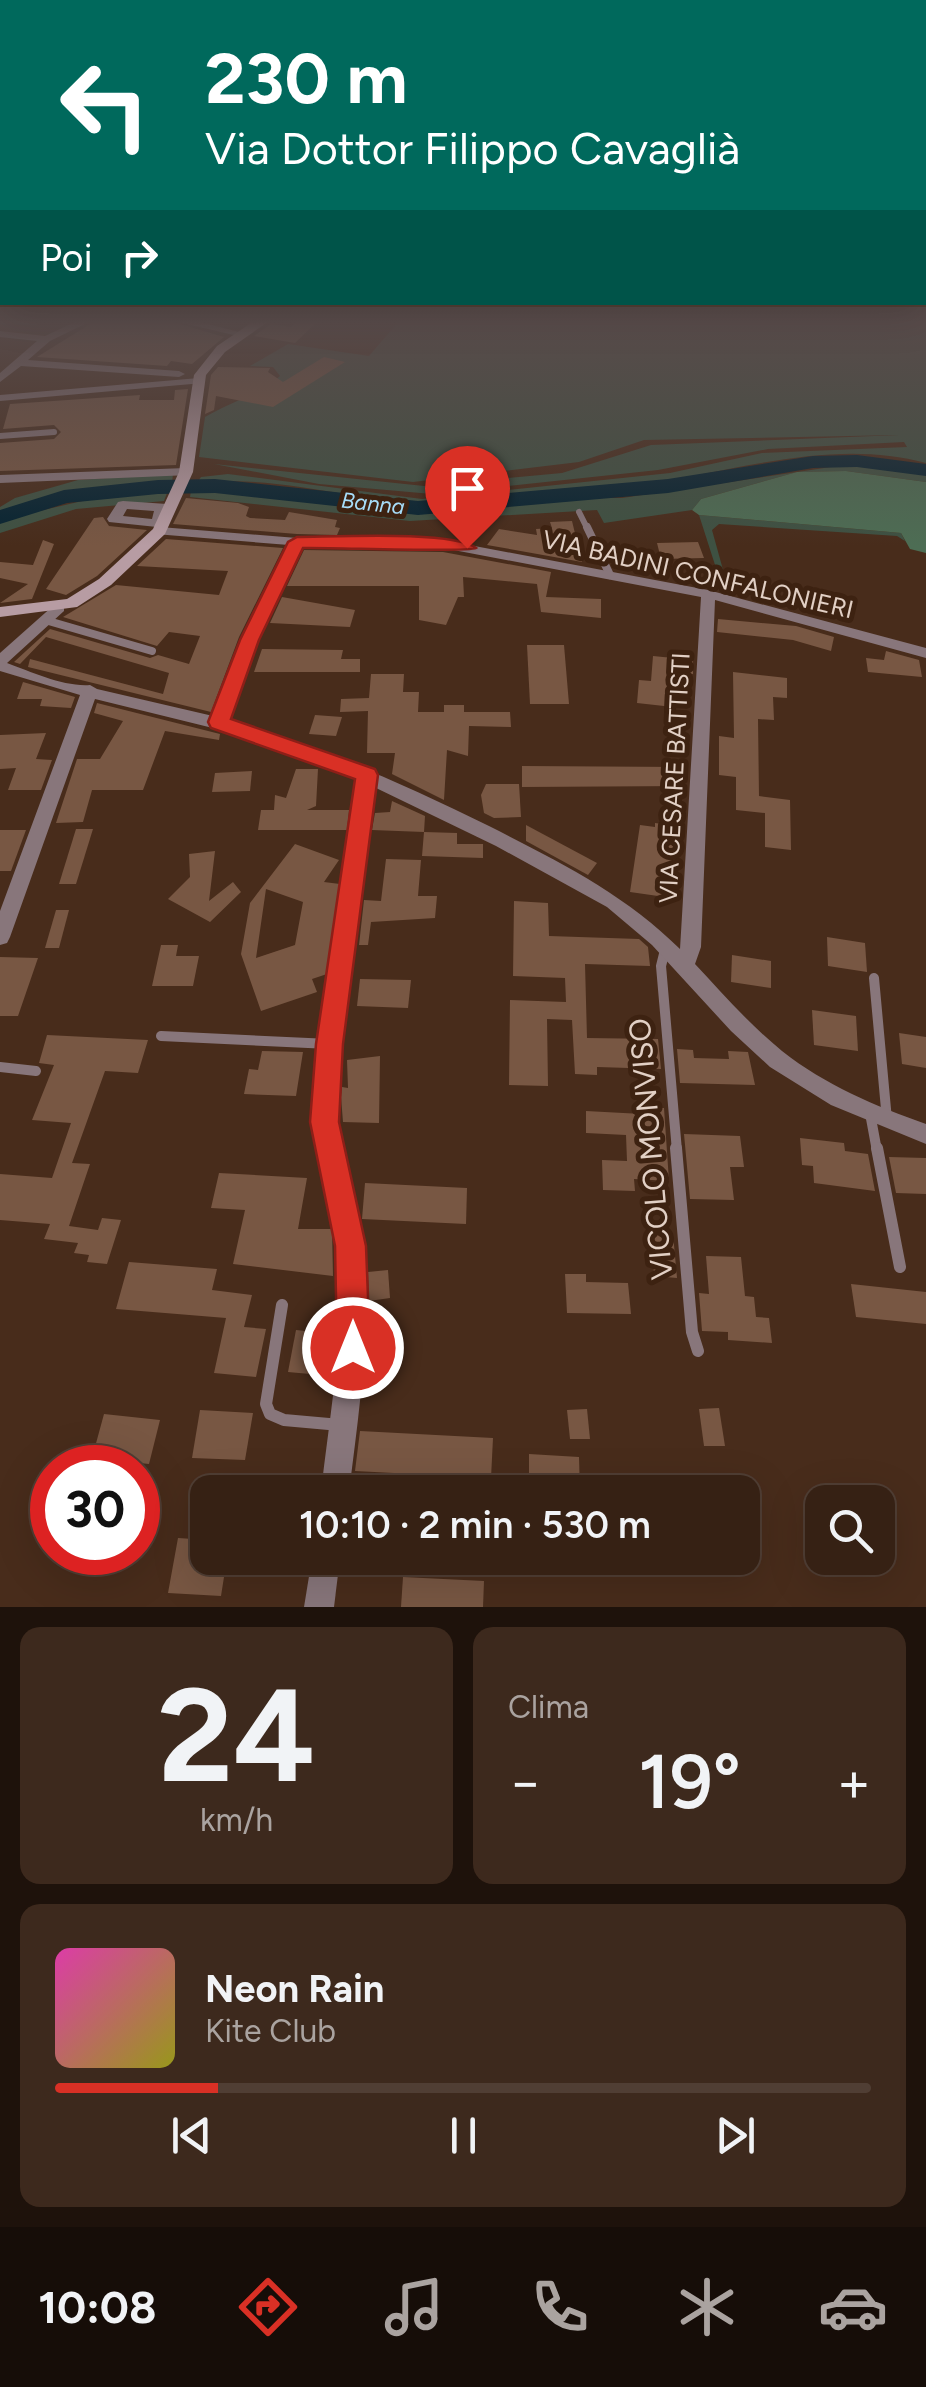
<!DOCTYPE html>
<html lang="it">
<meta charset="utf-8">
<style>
:root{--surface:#362114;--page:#3d291d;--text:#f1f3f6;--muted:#aaa3a0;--line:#503e34;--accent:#d93025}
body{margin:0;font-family:Figtree,sans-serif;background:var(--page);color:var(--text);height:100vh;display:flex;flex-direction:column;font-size:38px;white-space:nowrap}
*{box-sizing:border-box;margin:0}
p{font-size:32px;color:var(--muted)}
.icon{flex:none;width:55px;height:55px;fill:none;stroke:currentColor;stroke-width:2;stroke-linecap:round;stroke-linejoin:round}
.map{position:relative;height:1607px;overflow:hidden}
.sheet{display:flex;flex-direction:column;gap:20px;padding:20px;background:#1e120b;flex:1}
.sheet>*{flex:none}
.guide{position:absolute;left:0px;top:0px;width:928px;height:305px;box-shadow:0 10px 40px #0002,0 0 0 2px var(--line);background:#00695c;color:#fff;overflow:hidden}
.controls{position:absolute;left:805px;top:1485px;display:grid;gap:20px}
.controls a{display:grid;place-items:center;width:90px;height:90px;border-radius:20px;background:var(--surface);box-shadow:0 10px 40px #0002,0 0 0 2px var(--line);font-size:50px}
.speed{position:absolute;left:30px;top:1445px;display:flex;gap:20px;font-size:50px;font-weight:700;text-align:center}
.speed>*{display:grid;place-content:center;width:130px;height:130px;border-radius:50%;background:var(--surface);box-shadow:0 10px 40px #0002,0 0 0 2px var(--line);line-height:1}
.speed .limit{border:15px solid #d22;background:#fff;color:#111}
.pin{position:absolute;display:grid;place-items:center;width:85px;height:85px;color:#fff;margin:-102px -42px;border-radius:50% 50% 50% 0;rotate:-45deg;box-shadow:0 0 10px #0007}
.pin .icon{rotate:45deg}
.me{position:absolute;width:110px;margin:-55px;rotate:0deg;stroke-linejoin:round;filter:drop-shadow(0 0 8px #0008)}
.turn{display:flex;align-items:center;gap:35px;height:210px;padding:0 40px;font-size:45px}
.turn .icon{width:130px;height:130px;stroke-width:2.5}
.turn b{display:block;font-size:70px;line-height:85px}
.then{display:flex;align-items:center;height:95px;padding:0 40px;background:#0003;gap:20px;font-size:38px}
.big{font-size:75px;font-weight:600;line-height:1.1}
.sheet .tile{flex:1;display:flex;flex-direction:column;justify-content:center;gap:15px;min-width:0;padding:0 35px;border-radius:20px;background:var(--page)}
.sheet .dial{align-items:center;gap:0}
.dial b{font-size:130px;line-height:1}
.song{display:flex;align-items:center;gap:30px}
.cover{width:120px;height:120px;border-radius:15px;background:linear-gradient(135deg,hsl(320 70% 55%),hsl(60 70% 35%))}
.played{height:10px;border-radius:5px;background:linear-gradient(90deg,var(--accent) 20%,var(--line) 20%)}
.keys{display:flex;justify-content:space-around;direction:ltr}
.heat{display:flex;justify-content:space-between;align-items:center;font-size:55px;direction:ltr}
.sheet .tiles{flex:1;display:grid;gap:20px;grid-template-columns:1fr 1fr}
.tile:last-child{grid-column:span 2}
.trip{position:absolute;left:190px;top:1475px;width:570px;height:100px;border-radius:20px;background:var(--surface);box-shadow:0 10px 40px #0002,0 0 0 2px var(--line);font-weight:600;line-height:100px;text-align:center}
.tabs{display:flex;height:160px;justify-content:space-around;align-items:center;background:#160d08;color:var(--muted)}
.tabs .icon{width:70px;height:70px}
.tabs .active{color:var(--accent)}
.tabs b{font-size:45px;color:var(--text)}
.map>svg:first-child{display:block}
</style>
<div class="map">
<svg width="926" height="1607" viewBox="0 0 926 1607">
<rect width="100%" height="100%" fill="#482c1b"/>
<g fill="#3e5142">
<path d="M 399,321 L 926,321 L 926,463 C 835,438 738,470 648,484 C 582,494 504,503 437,503 C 357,504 275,472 196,484 L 201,477 L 228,474 L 422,499 L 670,473 L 762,453 L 907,447 L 904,442 L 768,449 L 658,470 L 432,494 L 319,484 L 214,464 L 424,486 L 562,473 L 651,445 L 899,435 L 644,440 L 579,462 L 413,482 L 199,457 L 205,417 C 229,403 262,393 280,376 L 273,367 L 250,366 L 288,344 L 369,356 Z"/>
<polygon points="851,464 926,475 926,482 846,471 797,472 701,499 692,510 604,523 597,510 410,521 190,497 191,491 275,495 378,509 459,510 566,498 622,498"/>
<polygon points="173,474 172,483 73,490 0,515 0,507 15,498 78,480"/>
<polygon points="167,493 164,501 76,509 0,533 0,520 104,496"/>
<polygon points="699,515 901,533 905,541 897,536 719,524 712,530 730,595 724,593"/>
</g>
<polygon fill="#4d6d54" points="846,471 926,482 926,553 910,549 901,533 699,515 692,510 701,499 797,472"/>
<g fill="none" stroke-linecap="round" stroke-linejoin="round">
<polygon fill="#052331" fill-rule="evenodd" points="857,455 926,464 926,476 857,467 813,468 668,493 418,515 215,493 158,494 67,503 0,524 0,510 64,490 158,480 215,479 418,501 668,479 813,456"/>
</g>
<g fill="#785743" fill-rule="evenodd">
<polygon points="95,321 170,321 224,337 192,364 171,361 167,366 37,357"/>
<polygon points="298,321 318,321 295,343 254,336 271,324 291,327"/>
<polygon points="324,357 345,362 273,407 216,396 214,410 205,414 211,375 218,367 270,368 268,372 283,382"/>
<polygon points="188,389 176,465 0,471 0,443 54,439 61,432 54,425 3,429 10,404 140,395 139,400 174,400 175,390"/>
<polygon points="186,498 238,503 249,507 246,516 250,518 285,520 289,512 337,520 335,527 340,528 337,535 297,534 173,524"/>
<polygon points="103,517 109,526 147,530 97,576 66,595 46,589 94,518"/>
<polygon points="572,521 582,562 487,545 499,529 537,535 536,529 552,528 550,522"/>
<polygon points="166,539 283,548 239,637 211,712 28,667 30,659 163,694 169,673 46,637 20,664 14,662 50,629 150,658 158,655 189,664 200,636 169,632 157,646 63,617 116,585 219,595 228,571 137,566"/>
<polygon points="43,540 54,544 32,599 0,603 28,584 0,578 0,562 33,565"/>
<polygon points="698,542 704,558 661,559 657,543"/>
<polygon points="304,550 443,552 551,572 546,597 601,599 601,618 541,612 537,584 463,577 464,597 458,597 446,625 419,620 419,586 287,586"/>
<polygon points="282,597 355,610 350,627 270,623"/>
<polygon points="718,619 796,626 834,637 831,651 793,640 717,632"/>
<polygon points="527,645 564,645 569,704 530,704"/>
<polygon points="262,649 343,650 341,659 360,659 360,672 254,672"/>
<polygon points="886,651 919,660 922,677 868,672 866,658 884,660"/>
<polygon points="653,656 693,660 693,674 684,673 682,708 637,703 639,680 651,681"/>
<polygon points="733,672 787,678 787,698 773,697 774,720 758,719 759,796 790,800 791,850 765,847 765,813 736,810 736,777 719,775 719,736 734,738"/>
<polygon points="371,674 404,674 403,692 419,692 418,712 444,712 444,705 464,705 464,712 510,712 511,727 469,726 468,756 447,750 444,800 392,774 395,753 367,753 368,711 340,712 341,699 369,698"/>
<polygon points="23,682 75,697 71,708 40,706 42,699 17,699"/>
<polygon points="97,703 220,734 219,740 165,731 143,790 92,790 83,822 56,823 77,759 100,759 123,721 94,713"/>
<polygon points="315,715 342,717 336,736 309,734"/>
<polygon points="46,733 36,759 52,760 41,790 8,790 16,768 0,769 0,735"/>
<polygon points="522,766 682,767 686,786 522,787"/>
<polygon points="296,769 318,769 316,806 307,810 349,810 347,830 258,830 261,810 274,810 275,795 286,798"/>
<polygon points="252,771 250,791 212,792 215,773"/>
<polygon points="486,784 519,784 521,817 494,818 484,813 481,795"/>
<polygon points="392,801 425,816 424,832 372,830 375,813 390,812"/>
<polygon points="655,823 684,827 682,846 676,845 672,898 630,892 640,825 655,827"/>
<polygon points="526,825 597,863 588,875 526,841"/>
<polygon points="76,829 93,829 76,884 59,884"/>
<polygon points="0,830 26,830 11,871 0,871"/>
<polygon points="424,832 457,833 457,844 483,844 483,858 422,856"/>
<path d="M 295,844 L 339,860 L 324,882 L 340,884 L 327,974 L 312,979 L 317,992 L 261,1011 L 241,954 L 250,903 ZM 266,889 L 303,902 L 295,945 L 256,958 Z"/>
<polygon points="215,851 209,901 233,882 241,892 210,922 168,899 190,877 189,854"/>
<polygon points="386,859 421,860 418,896 437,896 435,918 371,922 368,945 359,945 364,900 381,901"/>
<polygon points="514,901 548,903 549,936 639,939 648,947 650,966 585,964 587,1038 658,1039 661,1069 597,1067 597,1075 575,1074 572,1020 547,1019 548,1086 509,1085 510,1000 566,1002 565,978 513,976"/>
<polygon points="56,910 69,910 59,948 45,948"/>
<polygon points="827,937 865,943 867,972 828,966"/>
<polygon points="161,945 178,945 176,956 199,956 193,986 152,986"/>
<polygon points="732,955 771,961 771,988 731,982"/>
<polygon points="0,957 38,958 18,1016 0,1016"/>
<polygon points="360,979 411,980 408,1008 357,1006"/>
<polygon points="812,1010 856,1016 858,1051 814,1045"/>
<polygon points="899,1033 926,1037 926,1068 902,1064"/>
<polygon points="47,1035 148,1040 138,1073 105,1071 72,1163 90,1164 69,1226 98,1230 102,1218 121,1220 107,1264 87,1262 89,1255 74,1253 78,1243 44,1239 50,1224 0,1220 0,1174 52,1178 71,1123 32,1120 54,1065 39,1063"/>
<polygon points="677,1049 693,1050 694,1058 729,1059 728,1051 748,1052 755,1085 680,1083"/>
<polygon points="262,1051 303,1052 296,1096 244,1094 249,1069 258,1070"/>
<polygon points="380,1056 379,1123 343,1122 341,1097 342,1087 348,1088 347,1060"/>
<polygon points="642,1107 664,1108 669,1181 634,1179 635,1191 603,1190 602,1160 627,1161 626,1135 586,1133 586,1111 642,1114"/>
<polygon points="684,1134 740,1136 744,1167 730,1167 734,1200 690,1199"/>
<polygon points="800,1138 844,1143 845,1151 868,1154 875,1191 814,1183 813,1166 802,1165"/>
<polygon points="889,1157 926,1158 926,1194 896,1193"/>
<polygon points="219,1173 307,1178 298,1229 332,1229 333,1276 233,1264 245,1210 211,1208"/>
<polygon points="365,1183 467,1188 466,1224 362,1219"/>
<polygon points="652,1233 673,1234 677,1278 654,1276"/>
<polygon points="706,1256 741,1257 745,1296 754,1297 756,1317 769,1318 772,1343 728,1340 728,1332 702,1331 699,1293 709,1294"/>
<polygon points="129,1262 217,1269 212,1290 252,1295 244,1327 266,1329 256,1377 214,1373 226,1318 116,1309"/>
<polygon points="388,1270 390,1298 369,1301 368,1272"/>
<polygon points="565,1274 586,1274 586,1282 628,1283 631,1314 567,1313"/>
<polygon points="851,1284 926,1292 926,1324 856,1317"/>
<polygon points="296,1330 335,1334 332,1376 288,1372"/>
<polygon points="719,1408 725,1446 704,1446 699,1409"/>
<polygon points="587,1409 590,1439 570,1439 567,1410"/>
<polygon points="200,1410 253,1413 245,1460 192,1458"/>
<polygon points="104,1414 160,1420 149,1464 92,1458"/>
<polygon points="360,1431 493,1438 491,1478 355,1471"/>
<polygon points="529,1454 579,1457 580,1492 529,1492"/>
<polygon points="178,1538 208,1540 208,1558 227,1558 221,1596 168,1593"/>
<polygon points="403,1577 484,1581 483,1607 401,1607"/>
</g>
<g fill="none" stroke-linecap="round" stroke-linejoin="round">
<g stroke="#88767b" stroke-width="6">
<polyline points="0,436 54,432"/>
<polyline points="579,512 588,530"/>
</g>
<g stroke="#88767b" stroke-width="8">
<polyline points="587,527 610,575"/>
<polyline points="45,620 152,651"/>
</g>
<g stroke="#88767b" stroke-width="10">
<polyline points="666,946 661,966 677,1151"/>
<polyline points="874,978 887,1120"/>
<polyline points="161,1036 330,1044"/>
<polyline points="0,1067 36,1071"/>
<polyline points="870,1113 877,1151"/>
</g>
<g stroke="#88767b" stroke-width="12">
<polyline points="676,1148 692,1332 698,1351"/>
<polyline points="877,1148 900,1267"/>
<polyline points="282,1305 266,1404 270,1414 284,1420 340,1425"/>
</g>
<g fill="#88767b" fill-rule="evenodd">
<polygon points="77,321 91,321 50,341 28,360 179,371 185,374 179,377 21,366 0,382 0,373 37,341 0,337 0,331 45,336"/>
<polygon points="174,321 196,321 247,334 242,337"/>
<polygon points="199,378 203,379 203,383 0,401 0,395"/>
<polygon points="186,468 190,469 190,475 0,483 0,475"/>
<path d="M 123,501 L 167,504 L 169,507 L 164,523 L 157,527 L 109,522 L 107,519 L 118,502 ZM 127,509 L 154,511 L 152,519 L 123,516 Z"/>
<path d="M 160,527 L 297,538 L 443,540 L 708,590 L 926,648 L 926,658 L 715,600 L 701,947 L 695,964 C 723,994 750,1025 782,1051 C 825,1085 875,1106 926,1124 L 926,1144 L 831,1105 L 770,1067 L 731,1031 L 652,945 L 607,907 L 496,846 L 374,787 L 337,1091 C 338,1146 358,1197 363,1252 C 371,1332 359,1412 349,1492 L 321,1492 C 330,1412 345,1334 339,1252 C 335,1198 315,1146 315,1091 L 358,780 L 229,732 L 95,699 L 10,937 L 7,943 L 0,945 L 0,911 L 80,695 L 0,671 L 0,653 L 54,605 L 64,605 L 64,611 L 7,663 C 32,672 64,687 90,685 L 97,689 L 213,716 L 242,639 L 289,545 L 155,534 L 153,531 ZM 302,546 L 443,548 L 701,597 L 680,949 C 625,894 558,861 489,826 C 404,784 319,747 228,720 L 258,639 Z"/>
<polygon points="312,1558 340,1558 334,1607 304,1607"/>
</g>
<polygon fill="#b79ca3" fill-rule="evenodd" points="254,321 269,321 225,352 206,375 193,472 165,534 111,585 77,607 0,617 0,607 67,599 99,579 153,529 179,472 194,375 217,346"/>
</g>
<linearGradient id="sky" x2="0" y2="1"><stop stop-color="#28180f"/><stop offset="0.59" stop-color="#584b4a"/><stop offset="1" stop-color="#584b4a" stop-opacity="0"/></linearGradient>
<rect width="926" height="546" fill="url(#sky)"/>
<path fill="#d93025" stroke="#8d1f18" stroke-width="2.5" d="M 297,537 C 331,537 453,530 476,548 C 468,553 326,547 303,548 L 259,640 L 231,719 L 375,769 L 378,775 L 343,1044 L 339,1122 L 366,1246 L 370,1348 L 365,1360 L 353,1364 L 341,1360 L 337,1348 L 335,1246 L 310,1122 L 316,1044 L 355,779 L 211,728 L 208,722 L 240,640 L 288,542 Z"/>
<g text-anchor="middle" stroke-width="10" stroke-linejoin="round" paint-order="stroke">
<g font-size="22" font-style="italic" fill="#a7ddf9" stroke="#3d2211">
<text transform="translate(373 503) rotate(6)" y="8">Banna</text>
</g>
<g font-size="25" fill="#e2d0c5" stroke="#3d2211">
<text transform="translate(698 574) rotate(13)" y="9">VIA BADINI CONFALONIERI</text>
<text transform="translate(674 778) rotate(-87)" y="9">VIA CESARE BATTISTI</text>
</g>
<g font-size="30" fill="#e2d0c5" stroke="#3d2211">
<text transform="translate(651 1149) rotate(-95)" y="10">VICOLO MONVISO</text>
</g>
</g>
</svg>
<div class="controls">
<a><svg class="icon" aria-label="search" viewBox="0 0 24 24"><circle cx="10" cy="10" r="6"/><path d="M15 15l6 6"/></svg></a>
</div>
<div class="speed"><div class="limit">30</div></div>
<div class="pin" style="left:467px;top:548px;background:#d93025"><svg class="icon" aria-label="arrive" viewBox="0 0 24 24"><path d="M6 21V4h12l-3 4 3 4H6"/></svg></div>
<svg class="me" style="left:353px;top:1348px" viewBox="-20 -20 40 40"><circle r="17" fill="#d93025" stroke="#fff" stroke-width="3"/><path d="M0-11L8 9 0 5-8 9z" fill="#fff"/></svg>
<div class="trip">10:10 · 2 min · 530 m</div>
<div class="guide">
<div class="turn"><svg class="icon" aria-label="left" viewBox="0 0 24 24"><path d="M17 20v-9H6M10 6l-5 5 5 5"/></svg><div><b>230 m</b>Via Dottor Filippo Cavaglià</div></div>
<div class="then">Poi<svg class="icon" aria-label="right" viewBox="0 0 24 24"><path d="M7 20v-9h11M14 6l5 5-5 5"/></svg></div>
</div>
</div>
<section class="sheet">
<div class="tiles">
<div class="tile dial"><b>24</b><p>km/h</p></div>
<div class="tile"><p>Clima</p>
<div class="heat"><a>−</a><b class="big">19°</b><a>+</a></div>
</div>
<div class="tile">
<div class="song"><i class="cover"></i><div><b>Neon Rain</b><p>Kite Club</p></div></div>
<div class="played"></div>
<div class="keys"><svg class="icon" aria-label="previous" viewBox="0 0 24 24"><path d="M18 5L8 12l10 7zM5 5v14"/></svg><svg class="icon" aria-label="pause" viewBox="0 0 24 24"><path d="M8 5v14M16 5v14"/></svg><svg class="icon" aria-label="next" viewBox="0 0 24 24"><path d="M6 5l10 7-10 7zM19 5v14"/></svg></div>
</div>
</div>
</section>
<nav class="tabs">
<b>10:08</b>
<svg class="icon active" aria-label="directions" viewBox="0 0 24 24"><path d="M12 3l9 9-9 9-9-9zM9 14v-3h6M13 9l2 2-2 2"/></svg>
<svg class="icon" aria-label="music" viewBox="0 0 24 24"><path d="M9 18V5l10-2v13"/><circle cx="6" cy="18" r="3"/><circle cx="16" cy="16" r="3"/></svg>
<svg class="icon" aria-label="phone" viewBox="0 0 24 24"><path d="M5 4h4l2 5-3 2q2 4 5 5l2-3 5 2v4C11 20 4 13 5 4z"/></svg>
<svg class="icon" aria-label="climate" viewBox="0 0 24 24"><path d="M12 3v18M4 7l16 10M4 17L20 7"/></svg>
<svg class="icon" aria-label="car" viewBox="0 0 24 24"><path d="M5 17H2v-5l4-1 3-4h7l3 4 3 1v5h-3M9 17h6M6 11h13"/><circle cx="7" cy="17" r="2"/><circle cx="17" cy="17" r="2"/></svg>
</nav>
